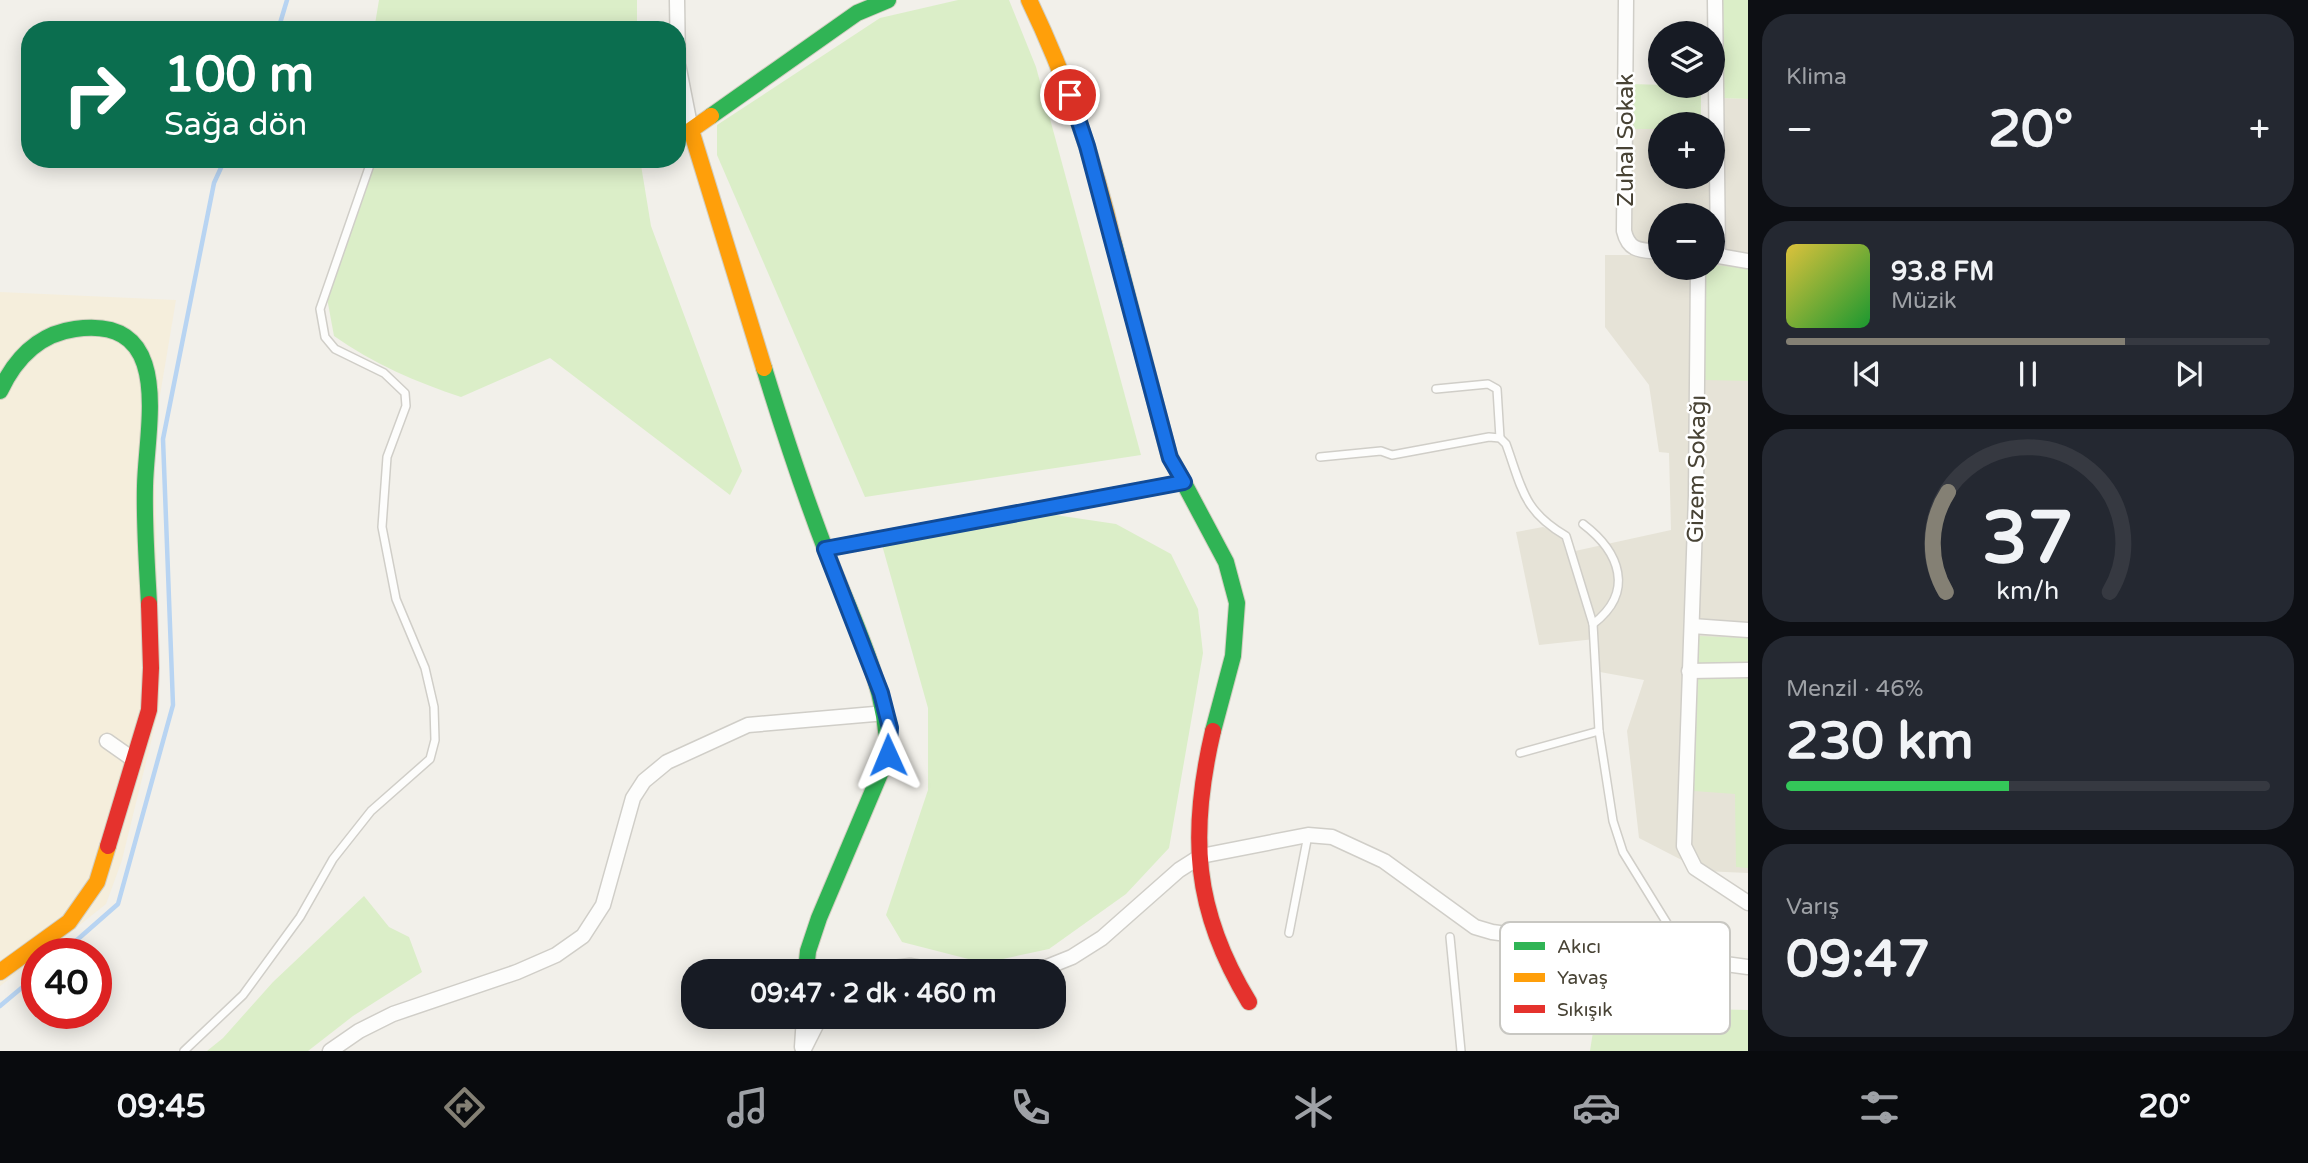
<!DOCTYPE html>
<html lang="tr">
<meta charset="utf-8">
<style>
:root{--surface:#171b24;--page:#242831;--text:#f1f3f6;--muted:#9ea1a6;--line:#363941;--accent:#848074}
body{margin:0;font-family:"Varela Round",sans-serif;background:var(--page);color:var(--text);height:100vh;display:flex;flex-direction:column;font-size:26px;white-space:nowrap}
*{box-sizing:border-box;margin:0}
p{font-size:23px;color:var(--muted)}
.icon{flex:none;width:38px;height:38px;fill:none;stroke:currentColor;stroke-width:2;stroke-linecap:round;stroke-linejoin:round}
.map{position:relative;flex:1;overflow:hidden}
.sheet{display:flex;flex-direction:column;gap:14px;padding:14px;background:#0d0f14;width:560px}
.sheet>*{flex:none}
.hud{position:absolute;left:21px;top:21px;width:665px;height:147px;border-radius:28px;box-shadow:0 4px 18px #0003;background:#0b6e4f;color:#fff;overflow:hidden}
.tools{position:absolute;left:1648px;top:21px;display:grid;gap:14px}
.tools a{display:grid;place-items:center;width:77px;height:77px;border-radius:50%;background:var(--surface);box-shadow:0 4px 18px #0003;font-size:35px}
.speed{position:absolute;left:21px;top:938px;display:flex;gap:14px;font-size:35px;font-weight:700;text-align:center}
.speed>*{display:grid;place-content:center;width:91px;height:91px;border-radius:50%;background:var(--surface);box-shadow:0 4px 18px #0003;line-height:1}
.speed .limit{border:10px solid #d22;background:#fff;color:#111}
.pin{position:absolute;display:grid;place-items:center;width:60px;height:60px;color:#fff;margin:-30px;border:4px solid #fff;border-radius:50%;box-shadow:0 2px 7px #0007}
.me{position:absolute;width:77px;margin:-38px;rotate:359deg;stroke-linejoin:round;filter:drop-shadow(0 0 5px #0008)}
.turn{display:flex;align-items:center;gap:24px;height:147px;padding:0 28px;font-size:32px}
.turn .icon{width:91px;height:91px;stroke-width:2.5}
.turn b{display:block;font-size:49px;line-height:60px}
.big{font-size:52px;font-weight:800;line-height:1.1}
.sheet .widget{flex:1;display:flex;flex-direction:column;justify-content:center;gap:10px;min-width:0;padding:0 24px;border-radius:28px;background:var(--page)}
.sheet .dial{align-items:center;gap:0}
.dial svg{height:182px;overflow:visible;fill:none;stroke:var(--line);stroke-width:7;stroke-linecap:round;text-anchor:middle}
.dial text{fill:var(--text);stroke:none}
.song{display:flex;align-items:center;gap:21px}
.cover{width:84px;height:84px;border-radius:10px;background:linear-gradient(135deg,hsl(50 70% 55%),hsl(130 70% 35%))}
.played{height:7px;border-radius:4px;background:linear-gradient(90deg,var(--accent) 70%,var(--line) 70%)}
.keys{display:flex;justify-content:space-around;direction:ltr}
.heat{display:flex;justify-content:space-between;align-items:center;font-size:38px;direction:ltr}
.charge{height:10px;border-radius:5px;background:linear-gradient(90deg,#34c759 46%,var(--line) 0)}
.trip{position:absolute;left:681px;top:959px;width:385px;height:70px;border-radius:28px;background:var(--surface);box-shadow:0 4px 18px #0003;font-weight:800;line-height:70px;text-align:center}
.dock{display:flex;height:112px;justify-content:space-around;align-items:center;background:#090b0e;color:var(--muted)}
.dock .icon{width:49px;height:49px}
.dock .current{color:var(--accent)}
.dock b{font-size:32px;color:var(--text)}
main{display:flex;flex:1;min-height:0}
.map>svg:first-child{display:block}
</style>
<main>
<div class="map">
<svg width="1748" height="1051" viewBox="0 0 1748 1051">
<rect width="100%" height="100%" fill="#f2f0ea"/>
<path fill="#e6e3d7" fill-rule="evenodd" d="M 1720,98 L 1748,99 L 1748,873 L 1703,871 L 1639,838 L 1627,731 L 1644,680 L 1600,672 L 1595,639 L 1539,645 L 1516,532 L 1543,527 L 1561,535 L 1566,553 L 1671,530 L 1669,453 L 1659,452 L 1649,385 L 1605,327 L 1605,255 L 1630,255 L 1630,129 L 1661,129 L 1661,177 L 1713,177 ZM 1661,215 L 1713,215 L 1713,268 L 1661,268 Z"/>
<polygon fill="#f5eedc" points="0,292 176,300 154,431 160,705 122,860 106,904 43,954 37,954 37,958 0,986"/>
<g fill="#dbeec8">
<polygon points="379,0 637,0 637,30 374,30"/>
<polygon points="958,0 1009,0 1036,67 1141,455 865,497 717,155 717,125 880,18"/>
<polygon points="1719,0 1748,0 1748,99 1720,98"/>
<polygon points="1630,84 1701,86 1701,124 1661,124 1661,129 1630,129"/>
<path d="M 376,159 L 640,159 L 651,226 L 742,471 L 730,495 L 550,358 L 461,397 C 418,383 372,363 334,336 L 327,298 Z"/>
<polygon points="1713,265 1748,268 1748,381 1704,380 1703,268 1713,268"/>
<polygon points="1042,513 1116,524 1171,554 1198,609 1203,653 1169,848 1126,894 1049,949 984,963 902,942 886,915 928,790 928,708 882,545"/>
<polygon points="1697,636 1748,638 1748,868 1736,867 1735,794 1694,791"/>
<polygon points="364,896 389,927 409,937 422,972 353,1016 308,1051 207,1051 223,1038 273,982"/>
<polygon points="1598,1000 1611,1007 1748,1010 1748,1051 1590,1051"/>
</g>
<g fill="none" stroke-linecap="round" stroke-linejoin="round">
<g stroke="#b8d4f2" stroke-width="4.5">
<polyline points="278,30 287,0"/>
<polyline points="61,954 118,904 173,705 163,439 214,183 225,159"/>
<polyline points="0,1006 37,975"/>
</g>
<defs>
<g id="lane">
<polyline points="1436,389 1488,384 1497,389 1500,438"/>
<path d="M 1320,457 L 1381,451 L 1392,455 L 1489,437 L 1500,438 L 1506,444 C 1522,488 1523,511 1566,536 L 1593,624 L 1599,731 L 1613,821 L 1623,852 L 1673,933 L 1684,958"/>
<path d="M 1583,524 C 1620,552 1635,592 1593,624"/>
<polyline points="1520,753 1599,731"/>
<polyline points="1289,933 1308,835"/>
<polyline points="1450,937 1461,1051"/>
<polyline points="184,1051 243,995 300,917 333,859 371,811 430,759 435,740 434,707 425,668 396,599 382,527 387,457 406,406 405,393 384,373 335,349 325,337 320,309 372,159"/>
</g>
<g id="street">
<polyline points="677,0 678,64 691,130"/>
<path d="M 1626,0 L 1624,231 C 1629,252 1641,250 1661,252"/>
<polyline points="1715,0 1718,254"/>
<polyline points="1713,255 1748,261"/>
<polyline points="1698,268 1696,495 1684,846 1695,868 1748,903"/>
<polyline points="825,549 1184,482"/>
<polyline points="1692,626 1748,630"/>
<polyline points="1689,671 1748,670"/>
<polyline points="107,741 134,760"/>
<polyline points="867,971 910,966 940,971"/>
<polyline points="1037,971 1072,957 1102,938 1179,870 1201,856 1308,835 1332,837 1384,861 1475,927 1492,932 1748,967"/>
<polyline points="802,1047 804,1017"/>
<polyline points="330,1051 359,1031 393,1014 517,972 556,955 583,936 603,905 633,798 644,781 667,762 748,725 886,713"/>
<polyline points="803,1051 820,1017"/>
</g>
<g id="fast">
<polyline points="711,116 857,13 888,0"/>
<polyline points="1114,244 1169,455 1226,562 1237,603 1233,656 1213,731"/>
<path d="M 764,368 C 783,430 803,491 826,551 C 852,619 886,681 888,755 L 819,918 L 808,951 L 806,971"/>
<path d="M 0,391 C 15,359 38,334 75,329 C 176,315 146,427 145,486 C 144,526 147,565 149,604"/>
</g>
<g id="slow">
<path d="M 1029,0 C 1067,79 1094,159 1114,244"/>
<polyline points="711,116 691,130 764,368"/>
<polyline points="0,972 69,922 97,882 108,846"/>
</g>
<g id="jam">
<path d="M 1213,731 C 1189,834 1193,910 1249,1002"/>
<polyline points="108,846 149,710 151,668 149,604"/>
</g>
</defs>
<use href="#lane" stroke="#d0cec8" stroke-width="10"/>
<use href="#street" stroke="#d0cec8" stroke-width="17"/>
<use href="#fast" stroke="#d2cec0" stroke-width="18"/>
<use href="#slow" stroke="#d2cec0" stroke-width="18"/>
<use href="#jam" stroke="#d2cec0" stroke-width="18"/>
<use href="#lane" stroke="#fdfdfc" stroke-width="7"/>
<use href="#street" stroke="#fdfdfc" stroke-width="14"/>
<use href="#fast" stroke="#30b455" stroke-width="16"/>
<use href="#slow" stroke="#ff9f0a" stroke-width="16"/>
<use href="#jam" stroke="#e5322d" stroke-width="16"/>
</g>
<g fill="none" stroke-linecap="round" stroke-linejoin="round">
<defs>
<polyline id="route" points="888,755 890,728 881,693 825,549 1184,482 1170,458 1087,146 1070,95"/>
</defs>
<use href="#route" stroke="#114b97" stroke-width="18"/>
<use href="#route" stroke="#1a73e8" stroke-width="12"/>
</g>
<g text-anchor="middle" stroke-width="5" stroke-linejoin="round" paint-order="stroke">
<g font-size="23" fill="#484335" stroke="#fff">
<text transform="translate(1625 140) rotate(-90)" y="8">Zuhal Sokak</text>
<text transform="translate(1696 469) rotate(-89)" y="8">Gizem Sokağı</text>
</g>
</g>
<rect x="1500" y="922" width="230" height="112" rx="10" fill="#fff" stroke="#c8c7c2" stroke-width="2"/>
<rect x="1514" y="942" width="31" height="8" fill="#30b455"/>
<rect x="1514" y="973" width="31" height="9" fill="#ff9f0a"/>
<rect x="1514" y="1005" width="31" height="8" fill="#e5322d"/>
<g font-size="19" fill="#484335">
<text x="1557" y="953">Akıcı</text>
<text x="1557" y="984">Yavaş</text>
<text x="1557" y="1016">Sıkışık</text>
</g>
</svg>
<div class="tools">
<a><svg class="icon" aria-label="layers" viewBox="0 0 24 24"><path d="M12 4l9 5-9 5-9-5zM3 14l9 5 9-5"/></svg></a>
<a>+</a>
<a>−</a>
</div>
<div class="speed"><div class="limit">40</div></div>
<div class="pin" style="left:1070px;top:95px;background:#d93025"><svg class="icon" aria-label="arrive" viewBox="0 0 24 24"><path d="M6 21V4h12l-3 4 3 4H6"/></svg></div>
<svg class="me" style="left:888px;top:755px" viewBox="-20 -20 40 40"><path d="M0-17L14 15 0 8-14 15z" fill="#1a73e8" stroke="#fff" stroke-width="4"/></svg>
<div class="trip">09:47 · 2 dk · 460 m</div>
<div class="hud">
<div class="turn"><svg class="icon" aria-label="right" viewBox="0 0 24 24"><path d="M7 20v-9h11M14 6l5 5-5 5"/></svg><div><b>100 m</b>Sağa dön</div></div>
</div>
</div>
<section class="sheet">
<div class="widget"><p>Klima</p>
<div class="heat"><a>−</a><b class="big">20°</b><a>+</a></div>
</div>
<div class="widget">
<div class="song"><i class="cover"></i><div><b>93.8 FM</b><p>Müzik</p></div></div>
<div class="played"></div>
<div class="keys"><svg class="icon" aria-label="previous" viewBox="0 0 24 24"><path d="M18 5L8 12l10 7zM5 5v14"/></svg><svg class="icon" aria-label="pause" viewBox="0 0 24 24"><path d="M8 5v14M16 5v14"/></svg><svg class="icon" aria-label="next" viewBox="0 0 24 24"><path d="M6 5l10 7-10 7zM19 5v14"/></svg></div>
</div>
<div class="widget dial"><svg viewBox="0 0 100 80">
<path d="M14 69A42 42 0 1 1 86 69"/>
<path d="M14 69A42 42 0 0 1 15 25" stroke="#848074"/>
<text x="50" y="56" font-size="32" font-weight="700">37</text>
<text x="50" y="72" font-size="11">km/h</text>
</svg></div>
<div class="widget"><p>Menzil · 46%</p><b class="big">230 km</b><div class="charge"></div></div>
<div class="widget"><p>Varış</p><b class="big">09:47</b></div>
</section>
</main>
<nav class="dock">
<b>09:45</b>
<svg class="icon current" aria-label="directions" viewBox="0 0 24 24"><path d="M12 3l9 9-9 9-9-9zM9 14v-3h6M13 9l2 2-2 2"/></svg>
<svg class="icon" aria-label="music" viewBox="0 0 24 24"><path d="M9 18V5l10-2v13"/><circle cx="6" cy="18" r="3"/><circle cx="16" cy="16" r="3"/></svg>
<svg class="icon" aria-label="phone" viewBox="0 0 24 24"><path d="M5 4h4l2 5-3 2q2 4 5 5l2-3 5 2v4C11 20 4 13 5 4z"/></svg>
<svg class="icon" aria-label="climate" viewBox="0 0 24 24"><path d="M12 3v18M4 7l16 10M4 17L20 7"/></svg>
<svg class="icon" aria-label="car" viewBox="0 0 24 24"><path d="M5 17H2v-5l4-1 3-4h7l3 4 3 1v5h-3M9 17h6M6 11h13"/><circle cx="7" cy="17" r="2"/><circle cx="17" cy="17" r="2"/></svg>
<svg class="icon" aria-label="filters" viewBox="0 0 24 24"><path d="M4 7h16M4 17h16"/><circle cx="9" cy="7" r="2"/><circle cx="15" cy="17" r="2"/></svg>
<b>20°</b>
</nav>
